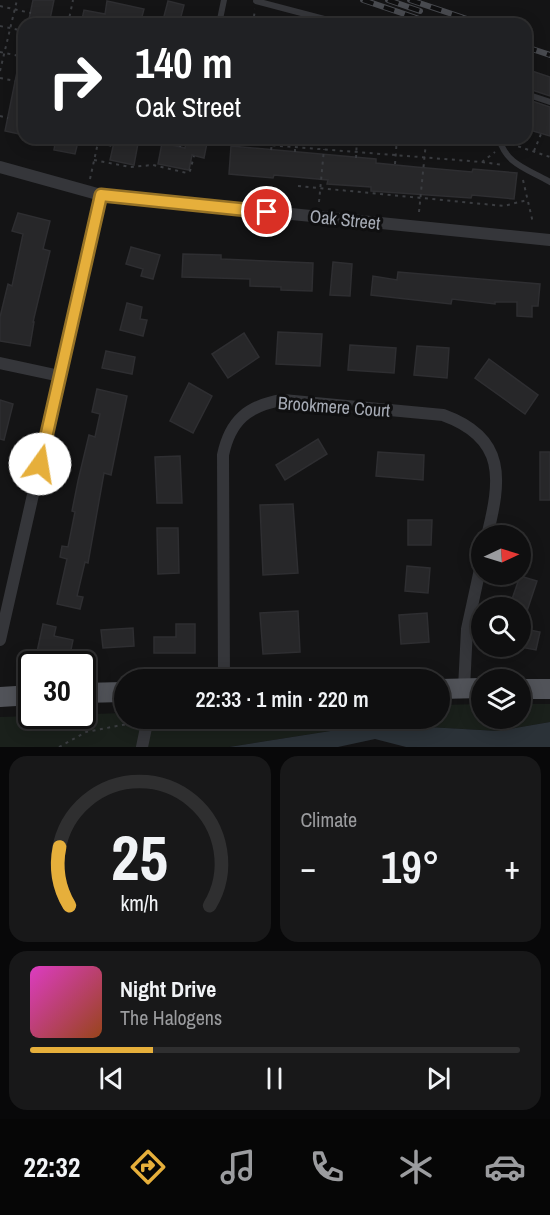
<!DOCTYPE html>
<meta charset="utf-8">
<style>
:root{--surface:#0f0f10;--page:#181819;--text:#f1f3f6;--muted:#9b9c9f;--line:#2f2f30;--accent:#e6af3b}
body{margin:0;font-family:"Archivo Narrow",sans-serif;background:var(--page);color:var(--text);height:100vh;display:flex;flex-direction:column;font-size:22px;white-space:nowrap}
*{box-sizing:border-box;margin:0}
p{font-size:20px;color:var(--muted)}
.icon{flex:none;width:33px;height:33px;fill:none;stroke:currentColor;stroke-width:2;stroke-linecap:round;stroke-linejoin:round}
.map{position:relative;height:747px;overflow:hidden}
.drawer{display:flex;flex-direction:column;gap:9px;padding:9px;background:#080809;flex:1}
.drawer>*{flex:none}
.guide{position:absolute;left:18px;top:18px;width:514px;height:126px;border-radius:18px;box-shadow:0 3px 15px #0003,0 0 0 2px var(--line);background:#202124;color:#fff;overflow:hidden}
.needle{width:39px;rotate:86deg}
.tools{position:absolute;left:471px;top:525px;display:grid;gap:12px}
.tools a{display:grid;place-items:center;width:60px;height:60px;border-radius:50%;background:var(--surface);box-shadow:0 3px 15px #0003,0 0 0 2px var(--line);font-size:30px}
.speed{position:absolute;left:18px;top:651px;display:flex;gap:12px;font-size:30px;font-weight:700;text-align:center}
.speed>*{display:grid;place-content:center;width:78px;height:78px;border-radius:50%;background:var(--surface);box-shadow:0 3px 15px #0003,0 0 0 2px var(--line);line-height:1}
.speed .limit{border:3px solid #111;border-radius:9px;background:#fff;color:#111}
.pin{position:absolute;display:grid;place-items:center;width:51px;height:51px;color:#fff;margin:-26px;border:3px solid #fff;border-radius:50%;box-shadow:0 2px 6px #0007}
.me{position:absolute;width:66px;margin:-33px;rotate:13deg;stroke-linejoin:round;filter:drop-shadow(0 0 4px #0008)}
.turn{display:flex;align-items:center;gap:21px;height:126px;padding:0 18px;font-size:27px}
.turn .icon{width:78px;height:78px;stroke-width:2.5}
.turn b{display:block;font-size:42px;line-height:51px}
.big{font-size:45px;font-weight:600;line-height:1.1}
.drawer .tile{flex:1;display:flex;flex-direction:column;justify-content:center;gap:9px;min-width:0;padding:0 21px;border-radius:18px;background:var(--page)}
.drawer .dial{align-items:center;gap:0}
.dial svg{height:156px;overflow:visible;fill:none;stroke:var(--line);stroke-width:7;stroke-linecap:round;text-anchor:middle}
.dial text{fill:var(--text);stroke:none}
.song{display:flex;align-items:center;gap:18px}
.cover{width:72px;height:72px;border-radius:9px;background:linear-gradient(135deg,hsl(310 70% 55%),hsl(20 70% 35%))}
.played{height:6px;border-radius:3px;background:linear-gradient(90deg,var(--accent) 25%,var(--line) 25%)}
.keys{display:flex;justify-content:space-around;direction:ltr}
.heat{display:flex;justify-content:space-between;align-items:center;font-size:33px;direction:ltr}
.drawer .tiles{flex:1;display:grid;gap:9px;grid-template-columns:1fr 1fr}
.tile:last-child{grid-column:span 2}
.trip{position:absolute;left:114px;top:669px;width:336px;height:60px;border-radius:30px;background:var(--surface);box-shadow:0 3px 15px #0003,0 0 0 2px var(--line);font-weight:600;line-height:60px;text-align:center}
.menu{display:flex;height:96px;justify-content:space-around;align-items:center;background:#060606;color:var(--muted)}
.menu .icon{width:42px;height:42px}
.menu .current{color:var(--accent)}
.menu b{font-size:27px;color:var(--text)}
.map>svg:first-child{display:block}
</style>
<div class="map">
<svg width="550" height="747" viewBox="0 0 550 747">
<rect width="100%" height="100%" fill="#141415"/>
<polygon fill="#1a201b" points="481,704 482,718 520,718 521,704 550,704 550,722 498,731 375,724 229,747 0,747 0,717 124,713 124,718 440,718 440,705"/>
<polygon fill="#2b3238" points="550,722 550,747 406,747 375,739 338,747 229,747 375,724 498,731"/>
<g fill="#272729" stroke="#2e2e31" stroke-width="1.5">
<polygon points="33,0 54,0 49,24 28,24"/>
<polygon points="107,1 144,9 140,24 81,24 84,10 105,14"/>
<polygon points="168,1 184,5 179,24 162,24"/>
<polygon points="19,62 24,62 24,135 5,131"/>
<polygon points="526,69 550,77 550,96 532,90 533,87 526,85"/>
<polygon points="529,100 550,107 550,136 526,129 526,108"/>
<polygon points="56,138 79,138 75,154 54,150"/>
<polygon points="115,138 139,138 134,165 110,160"/>
<polygon points="187,138 208,138 204,158 192,155 189,170 158,164 162,143 185,148"/>
<polygon points="231,146 376,159 376,163 416,167 472,172 473,169 517,173 514,199 472,195 471,198 371,191 371,187 327,184 328,180 274,175 273,178 229,174"/>
<polygon points="18,213 50,221 43,249 50,251 33,322 34,322 30,346 0,341 0,317 8,284 12,286 23,234 12,231"/>
<polygon points="131,247 160,255 153,279 141,276 143,269 126,264"/>
<polygon points="183,254 221,255 221,259 313,263 312,291 281,290 281,287 250,286 250,279 182,277"/>
<polygon points="333,262 352,264 350,296 330,295"/>
<polygon points="398,272 540,284 538,306 532,306 532,317 517,316 517,302 495,302 495,304 452,299 451,304 371,295 373,276 397,280"/>
<polygon points="127,303 142,307 140,319 147,320 143,336 120,330"/>
<polygon points="278,332 322,334 320,366 276,364"/>
<polygon points="244,333 259,357 228,378 212,354"/>
<polygon points="350,345 396,348 394,373 348,370"/>
<polygon points="417,346 449,348 447,378 414,375"/>
<polygon points="106,351 135,357 132,374 102,368"/>
<polygon points="489,359 538,395 525,414 475,378"/>
<polygon points="189,383 212,396 193,433 170,421"/>
<polygon points="97,389 127,396 111,475 104,473 88,563 85,562 77,596 83,597 80,609 57,604 67,559 60,557 62,546 68,547 75,512 72,511 78,481 89,435 95,437 100,414 92,412"/>
<polygon points="0,400 13,404 4,440 0,439"/>
<polygon points="318,439 327,454 285,480 276,465"/>
<polygon points="378,452 424,455 423,480 376,476"/>
<rect x="540" y="452" width="10" height="48"/>
<polygon points="180,456 182,503 157,503 155,457"/>
<polygon points="293,504 298,573 263,575 260,505"/>
<polygon points="408,520 432,520 431,545 408,545"/>
<polygon points="157,528 178,528 179,573 158,574"/>
<polygon points="407,566 430,568 428,593 405,591"/>
<polygon points="520,576 537,581 527,611 510,605"/>
<polygon points="298,611 300,652 263,654 260,613"/>
<polygon points="427,613 429,642 401,644 399,615"/>
<polygon points="43,624 56,627 54,636 73,640 69,659 37,652"/>
<polygon points="176,624 195,624 195,653 154,653 154,637 176,637"/>
<polygon points="133,628 134,646 103,648 101,630"/>
<polygon points="520,628 540,632 536,650 520,647"/>
</g>
<g fill="none" stroke-linecap="round" stroke-linejoin="round">
<g stroke="#3b3d41" stroke-width="2" stroke-dasharray="3 4.5" stroke-linecap="butt">
<polyline points="0,6 31,13"/>
<polyline points="68,24 73,0"/>
<polyline points="253,24 255,9"/>
<polyline points="0,26 24,31"/>
<polyline points="0,52 24,57"/>
<polyline points="0,71 17,0"/>
<polyline points="0,78 15,81"/>
<polyline points="0,116 8,118"/>
<polyline points="256,138 256,144 482,162 495,152"/>
<polyline points="79,139 113,146"/>
<polyline points="511,144 550,157"/>
<polyline points="180,147 182,138"/>
<polyline points="271,150 273,138"/>
<polyline points="534,151 541,134"/>
<polyline points="295,152 295,138"/>
<polyline points="356,158 357,138"/>
<polyline points="94,160 130,167 153,165 187,173 190,171 194,156"/>
<polyline points="482,162 503,165"/>
<polyline points="395,164 397,138"/>
<polyline points="90,179 99,138"/>
<polyline points="523,180 533,223"/>
<polyline points="298,186 504,206 527,200"/>
<polyline points="319,202 324,149"/>
<polyline points="419,212 426,142"/>
<polyline points="59,747 86,732 127,724"/>
</g>
<g stroke="#35363a" stroke-width="6">
<polyline points="256,1 328,20 335,24"/>
<polyline points="219,24 224,0"/>
<polyline points="526,94 550,102"/>
<path d="M 499,138 C 506,165 528,169 550,182"/>
</g>
<g stroke="#35363a" stroke-width="12">
<polyline points="0,167 101,195 550,240"/>
<polyline points="0,363 60,376"/>
<polyline points="0,640 101,195"/>
<path d="M 224,680 L 223,455 C 230,421 248,405 283,400 L 443,415 C 507,438 501,480 487,536"/>
<polyline points="464,688 467,629 482,560"/>
<polyline points="142,747 148,718"/>
</g>
<g stroke="#515359" stroke-width="20">
<polyline points="440,689 482,688"/>
<polyline points="520,689 550,689"/>
<polyline points="82,693 124,692"/>
<polyline points="0,697 32,695"/>
</g>
<defs>
<g id="rail">
<polyline points="363,0 434,24"/>
<polyline points="388,0 420,11"/>
<polyline points="410,0 482,24"/>
<polyline points="526,47 550,55"/>
</g>
</defs>
<use href="#rail" stroke="#484a4f" stroke-width="6"/>
<use href="#rail" stroke="#0f0f10" stroke-width="4" stroke-dasharray="11" stroke-linecap="butt"/>
</g>
<g fill="none" stroke-linecap="round" stroke-linejoin="round">
<defs>
<polyline id="route" points="40,464 101,195 267,212"/>
</defs>
<use href="#route" stroke="#967226" stroke-width="15"/>
<use href="#route" stroke="#e6af3b" stroke-width="10"/>
</g>
<g text-anchor="middle" stroke-width="6" stroke-linejoin="round" paint-order="stroke">
<g font-size="18" fill="#a6abb5" stroke="#0f0f10">
<text transform="translate(345 220) rotate(6)" y="6">Oak Street</text>
<text transform="translate(334 407) rotate(4)" y="6">Brookmere Court</text>
</g>
</g>
</svg>
<div class="tools">
<a><svg class="needle" viewBox="-14 -14 28 28"><path d="M0-13l5 13h-10z" fill="#e53935"/><path d="M0 13l5-13h-10z" fill="#9b9c9f"/></svg></a>
<a><svg class="icon" aria-label="search" viewBox="0 0 24 24"><circle cx="10" cy="10" r="6"/><path d="M15 15l6 6"/></svg></a>
<a><svg class="icon" aria-label="layers" viewBox="0 0 24 24"><path d="M12 4l9 5-9 5-9-5zM3 14l9 5 9-5"/></svg></a>
</div>
<div class="speed"><div class="limit">30</div></div>
<div class="pin" style="left:267px;top:212px;background:#d93025"><svg class="icon" aria-label="arrive" viewBox="0 0 24 24"><path d="M6 21V4h12l-3 4 3 4H6"/></svg></div>
<svg class="me" style="left:40px;top:464px" viewBox="-20 -20 40 40"><circle r="19" fill="#fff"/><path d="M0-13L10 11 0 6-10 11z" fill="#e6af3b"/></svg>
<div class="trip">22:33 · 1 min · 220 m</div>
<div class="guide">
<div class="turn"><svg class="icon" aria-label="right" viewBox="0 0 24 24"><path d="M7 20v-9h11M14 6l5 5-5 5"/></svg><div><b>140 m</b>Oak Street</div></div>
</div>
</div>
<section class="drawer">
<div class="tiles">
<div class="tile dial"><svg viewBox="0 0 100 80">
<path d="M14 69A42 42 0 1 1 86 69"/>
<path d="M14 69A42 42 0 0 1 9 39" stroke="#e6af3b"/>
<text x="50" y="56" font-size="32" font-weight="700">25</text>
<text x="50" y="72" font-size="11">km/h</text>
</svg></div>
<div class="tile"><p>Climate</p>
<div class="heat"><a>−</a><b class="big">19°</b><a>+</a></div>
</div>
<div class="tile">
<div class="song"><i class="cover"></i><div><b>Night Drive</b><p>The Halogens</p></div></div>
<div class="played"></div>
<div class="keys"><svg class="icon" aria-label="previous" viewBox="0 0 24 24"><path d="M18 5L8 12l10 7zM5 5v14"/></svg><svg class="icon" aria-label="pause" viewBox="0 0 24 24"><path d="M8 5v14M16 5v14"/></svg><svg class="icon" aria-label="next" viewBox="0 0 24 24"><path d="M6 5l10 7-10 7zM19 5v14"/></svg></div>
</div>
</div>
</section>
<nav class="menu">
<b>22:32</b>
<svg class="icon current" aria-label="directions" viewBox="0 0 24 24"><path d="M12 3l9 9-9 9-9-9zM9 14v-3h6M13 9l2 2-2 2"/></svg>
<svg class="icon" aria-label="music" viewBox="0 0 24 24"><path d="M9 18V5l10-2v13"/><circle cx="6" cy="18" r="3"/><circle cx="16" cy="16" r="3"/></svg>
<svg class="icon" aria-label="phone" viewBox="0 0 24 24"><path d="M5 4h4l2 5-3 2q2 4 5 5l2-3 5 2v4C11 20 4 13 5 4z"/></svg>
<svg class="icon" aria-label="climate" viewBox="0 0 24 24"><path d="M12 3v18M4 7l16 10M4 17L20 7"/></svg>
<svg class="icon" aria-label="car" viewBox="0 0 24 24"><path d="M5 17H2v-5l4-1 3-4h7l3 4 3 1v5h-3M9 17h6M6 11h13"/><circle cx="7" cy="17" r="2"/><circle cx="17" cy="17" r="2"/></svg>
</nav>
